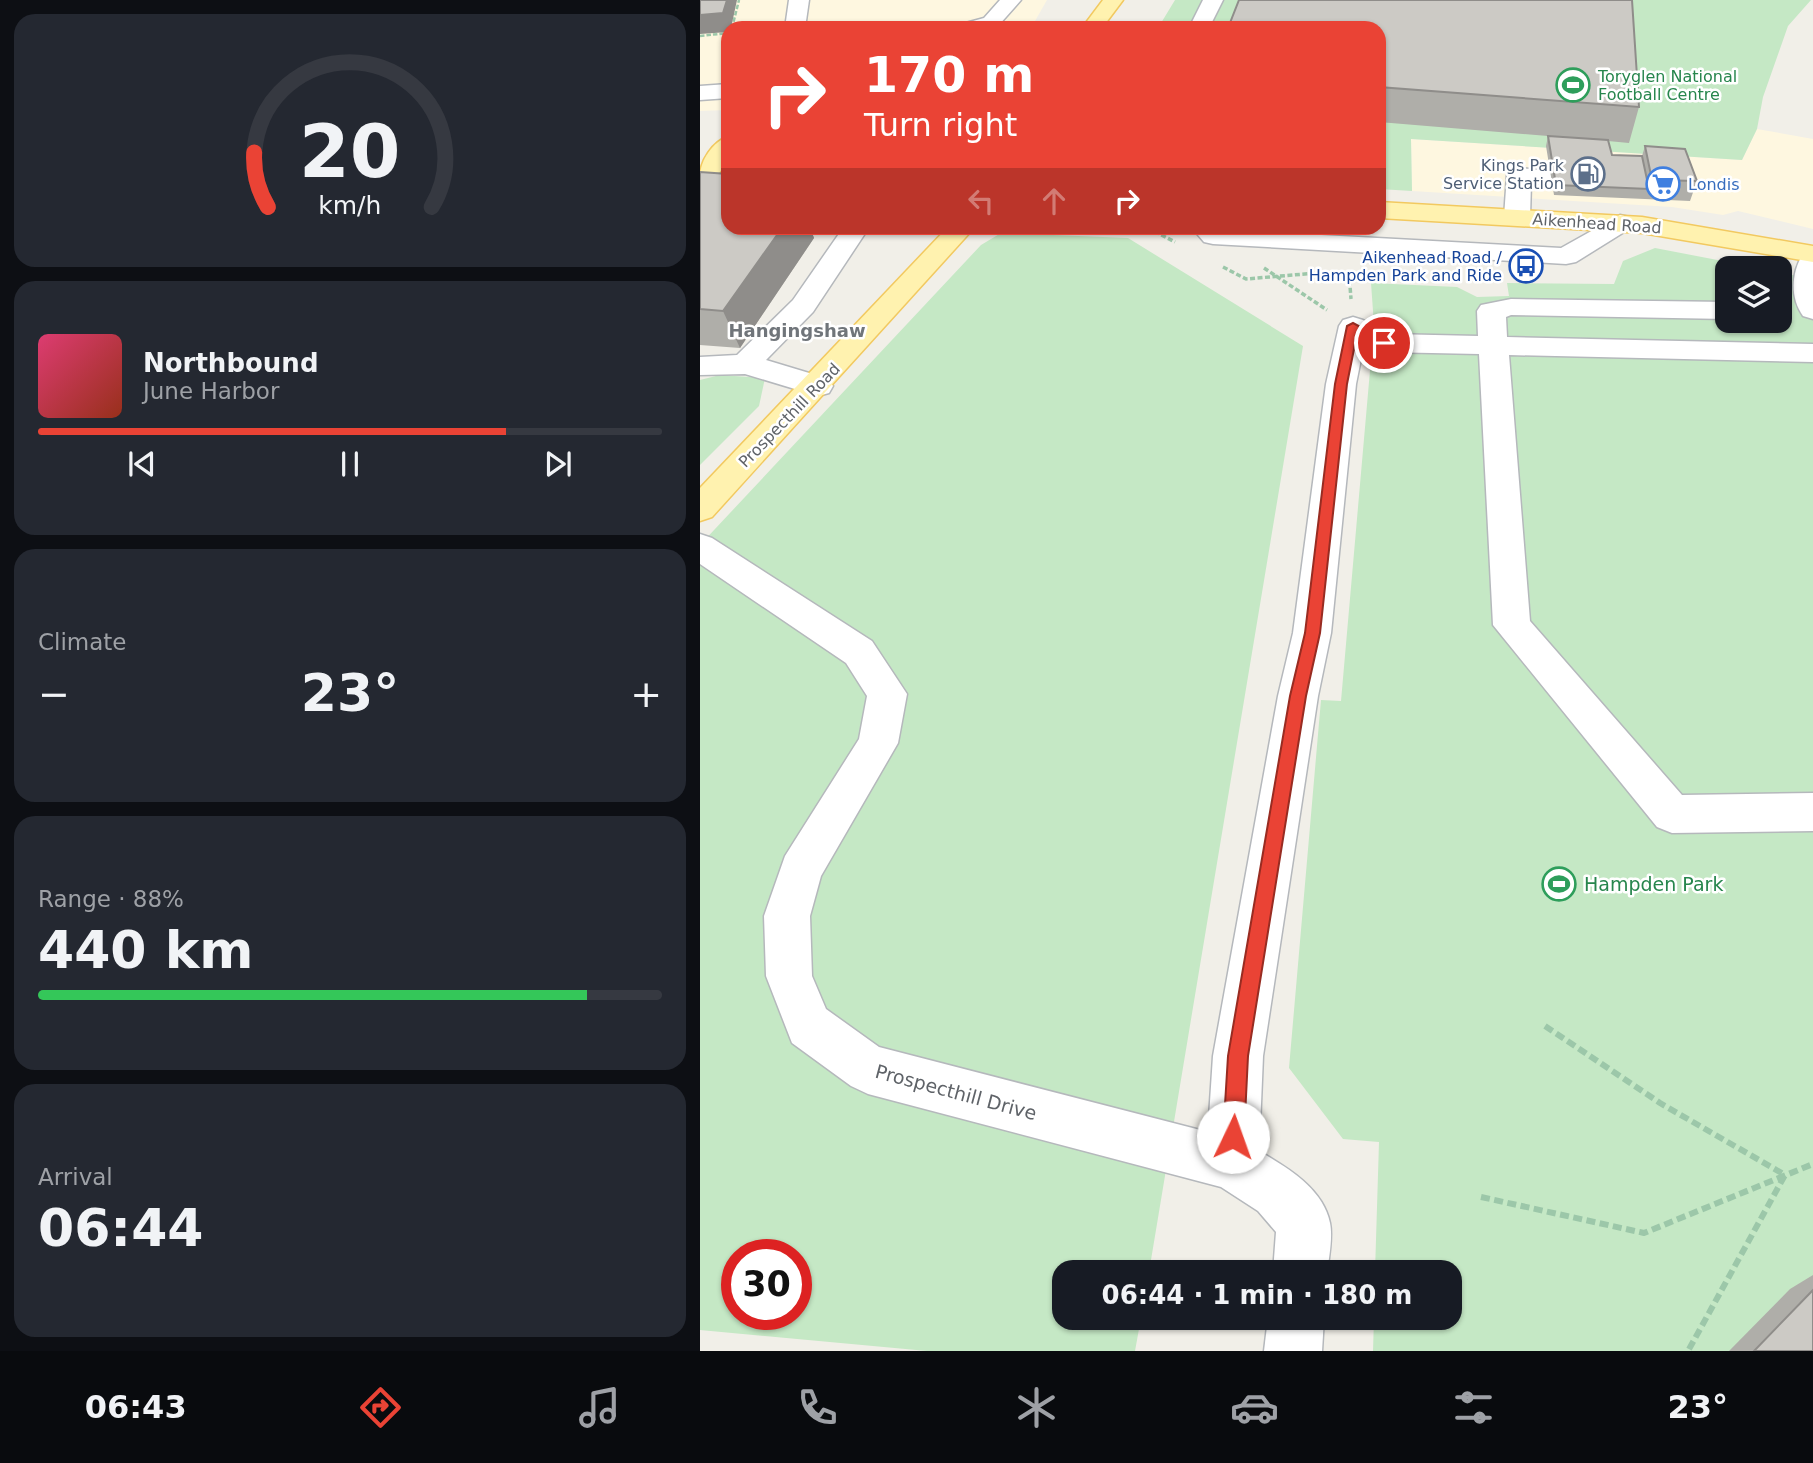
<!DOCTYPE html>
<meta charset="utf-8">
<style>
:root{--surface:#171b24;--page:#242831;--text:#f1f3f6;--muted:#9ea1a6;--line:#363941;--accent:#ea4335}
body{margin:0;font-family:"DejaVu Sans",sans-serif;background:var(--page);color:var(--text);height:100vh;display:flex;flex-direction:column;font-size:26px;white-space:nowrap}
*{box-sizing:border-box;margin:0}
p{font-size:23px;color:var(--muted)}
.icon{flex:none;width:38px;height:38px;fill:none;stroke:currentColor;stroke-width:2;stroke-linecap:round;stroke-linejoin:round}
.map{position:relative;flex:1;overflow:hidden}
.sheet{display:flex;flex-direction:column;gap:14px;padding:14px;background:#0d0f14;width:700px}
.sheet>*{flex:none}
.guide{position:absolute;left:21px;top:21px;width:665px;height:214px;border-radius:21px;box-shadow:0 2px 5px #0004;background:#ea4335;color:#fff;overflow:hidden}
.buttons{position:absolute;left:1015px;top:256px;display:grid;gap:14px}
.buttons a{display:grid;place-items:center;width:77px;height:77px;border-radius:14px;background:var(--surface);box-shadow:0 2px 5px #0004;font-size:35px}
.speed{position:absolute;left:21px;top:1239px;display:flex;gap:14px;font-size:35px;font-weight:700;text-align:center}
.speed>*{display:grid;place-content:center;width:91px;height:91px;border-radius:50%;background:var(--surface);box-shadow:0 2px 5px #0004;line-height:1}
.speed .limit{border:10px solid #d22;background:#fff;color:#111}
.pin{position:absolute;display:grid;place-items:center;width:60px;height:60px;color:#fff;margin:-30px;border:4px solid #fff;border-radius:50%;box-shadow:0 2px 7px #0007}
.me{position:absolute;width:77px;margin:-38px;rotate:3deg;stroke-linejoin:round;filter:drop-shadow(0 0 5px #0008)}
.turn{display:flex;align-items:center;gap:24px;height:147px;padding:0 28px;font-size:32px}
.turn .icon{width:91px;height:91px;stroke-width:2.5}
.turn b{display:block;font-size:49px;line-height:60px}
.lanes{display:flex;align-items:center;height:66px;padding:0 28px;background:#0003;justify-content:center;gap:35px;direction:ltr}
.lanes .off{opacity:.35}
.big{font-size:52px;font-weight:600;line-height:1.1}
.sheet .tile{flex:1;display:flex;flex-direction:column;justify-content:center;gap:10px;min-width:0;padding:0 24px;border-radius:21px;background:var(--page)}
.sheet .dial{align-items:center;gap:0}
.dial svg{height:182px;overflow:visible;fill:none;stroke:var(--line);stroke-width:7;stroke-linecap:round;text-anchor:middle}
.dial text{fill:var(--text);stroke:none}
.song{display:flex;align-items:center;gap:21px}
.cover{width:84px;height:84px;border-radius:10px;background:linear-gradient(135deg,hsl(340 70% 55%),hsl(10 70% 35%))}
.played{height:7px;border-radius:4px;background:linear-gradient(90deg,var(--accent) 75%,var(--line) 75%)}
.keys{display:flex;justify-content:space-around;direction:ltr}
.heat{display:flex;justify-content:space-between;align-items:center;font-size:38px;direction:ltr}
.charge{height:10px;border-radius:5px;background:linear-gradient(90deg,#34c759 88%,var(--line) 0)}
.trip{position:absolute;left:352px;top:1260px;width:410px;height:70px;border-radius:21px;background:var(--surface);box-shadow:0 2px 5px #0004;font-weight:600;line-height:70px;text-align:center}
.menu{display:flex;height:112px;justify-content:space-around;align-items:center;background:#090b0e;color:var(--muted)}
.menu .icon{width:49px;height:49px}
.menu .current{color:var(--accent)}
.menu b{font-size:32px;color:var(--text)}
main{display:flex;flex:1;min-height:0}
.map>svg:first-child{display:block}
</style>
<main>
<section class="sheet">
<div class="tile dial"><svg viewBox="0 0 100 80">
<path d="M14 69A42 42 0 1 1 86 69"/>
<path d="M14 69A42 42 0 0 1 8 45" stroke="#ea4335"/>
<text x="50" y="56" font-size="32" font-weight="700">20</text>
<text x="50" y="72" font-size="11">km/h</text>
</svg></div>
<div class="tile">
<div class="song"><i class="cover"></i><div><b>Northbound</b><p>June Harbor</p></div></div>
<div class="played"></div>
<div class="keys"><svg class="icon" aria-label="previous" viewBox="0 0 24 24"><path d="M18 5L8 12l10 7zM5 5v14"/></svg><svg class="icon" aria-label="pause" viewBox="0 0 24 24"><path d="M8 5v14M16 5v14"/></svg><svg class="icon" aria-label="next" viewBox="0 0 24 24"><path d="M6 5l10 7-10 7zM19 5v14"/></svg></div>
</div>
<div class="tile"><p>Climate</p>
<div class="heat"><a>−</a><b class="big">23°</b><a>+</a></div>
</div>
<div class="tile"><p>Range · 88%</p><b class="big">440 km</b><div class="charge"></div></div>
<div class="tile"><p>Arrival</p><b class="big">06:44</b></div>
</section>
<div class="map">
<svg width="1113" height="1351" viewBox="0 0 1113 1351">
<rect width="100%" height="100%" fill="#f1efe8"/>
<g fill="#fef7e0">
<polygon points="0,0 347,0 331,28 28,28 28,110 0,111"/>
<polygon points="1057,129 1113,139 1113,229 1038,211 1023,215 972,207 712,191 711,139 1042,160"/>
</g>
<g fill="#c5e8c5" fill-rule="evenodd">
<polygon points="475,0 1111,0 1088,26 1063,97 1057,129 1042,160 711,139 712,191 679,189 679,28 458,28"/>
<path d="M 301,233 L 428,238 L 603,346 L 449,1272 L 364,1272 L 364,1318 L 441,1318 L 435,1351 L 227,1351 L 0,1330 L 0,545 L 281,245 ZM 37,1255 L 96,1255 L 96,1314 L 37,1314 Z"/>
<polygon points="955,248 1059,268 1027,268 1027,320 1080,320 1080,272 1113,280 1113,1351 673,1351 674,1318 749,1318 749,1272 675,1272 679,1142 643,1139 589,1068 621,700 641,701 674,325 671,283 757,287 777,297 809,296 807,283 914,284 923,261"/>
<polygon points="20,375 65,378 59,406 0,465 0,380"/>
</g>
<g fill="none" stroke-linecap="round" stroke-linejoin="round">
<defs>
<g id="minor">
<polygon points="89,0 109,0 105,28 85,28"/>
<polygon points="300,0 321,0 298,26 259,28 262,24 284,18"/>
<polygon points="503,0 523,0 509,28 489,28"/>
<polygon points="28,84 28,98 0,100 0,86"/>
<polygon points="819,168 903,175 912,177 915,182 912,187 903,189 831,183 830,217 826,222 808,222 804,217 807,175 810,170"/>
<polygon points="920,215 929,217 933,223 929,229 876,262 866,264 513,244 504,242 492,228 861,248"/>
<polygon points="143,228 168,229 113,312 66,360 129,379 133,386 129,393 118,396 45,374 0,375 0,357 37,355 93,300"/>
<path d="M 1113,252 L 1113,319 L 1103,316 C 1090,298 1091,273 1103,254 Z"/>
<path d="M 811,299 L 1027,302 L 1027,319 L 811,315 L 806,317 L 807,337 L 1113,344 L 1113,362 L 809,355 L 830,621 L 982,795 L 1113,793 L 1113,831 L 972,833 L 957,827 L 793,625 L 779,354 L 684,352 L 664,344 L 656,384 L 631,633 L 618,696 L 563,1056 L 559,1151 C 586,1167 623,1188 630,1223 C 633,1237 629,1258 627,1272 L 573,1272 L 576,1232 L 558,1211 L 521,1187 L 168,1094 L 151,1086 L 92,1043 L 66,976 L 64,916 L 85,856 L 159,739 L 167,696 L 146,663 L 0,564 L 0,534 L 12,538 L 172,641 L 207,694 L 198,743 L 121,876 L 110,916 L 112,976 L 126,1009 L 179,1047 L 508,1132 L 513,1056 L 578,696 L 593,633 L 626,384 L 639,326 L 643,320 L 653,317 L 663,320 L 690,334 L 778,336 L 777,311 L 781,305 Z"/>
<polygon points="568,1318 624,1318 622,1351 564,1351"/>
</g>
<g id="major">
<polygon points="403,0 423,0 402,28 382,28"/>
<path d="M 28,137 L 28,161 L 17,176 L 0,176 C 0,161 13,141 28,137 Z"/>
<polygon points="679,202 942,217 1113,246 1113,262 942,233 679,218"/>
<polygon points="247,228 274,228 12,517 0,521 0,488"/>
</g>
</defs>
<use href="#minor" stroke="#b5b8bc" stroke-width="3"/>
<use href="#major" stroke="#f2c960" stroke-width="3"/>
<g stroke="#9cc7a9" stroke-width="2.5" stroke-dasharray="4.5 2" stroke-linecap="butt">
<polyline points="32,28 39,0"/>
<polyline points="0,36 28,33"/>
</g>
<g stroke="#9cc7a9" stroke-width="3.5" stroke-dasharray="5 2.5" stroke-linecap="butt">
<polyline points="448,228 475,242"/>
<polyline points="523,267 546,279 616,273"/>
<polyline points="564,268 627,310"/>
<polyline points="649,273 651,299"/>
</g>
<g stroke="#9cc7a9" stroke-width="6" stroke-dasharray="9 4.5" stroke-linecap="butt">
<polyline points="845,1026 960,1103 1085,1175 988,1351"/>
<polyline points="781,1197 944,1233 1113,1164"/>
</g>
<use href="#minor" fill="#fff" fill-rule="evenodd"/>
<use href="#major" fill="#fff2af" fill-rule="evenodd"/>
</g>
<g fill="#afaea9">
<polygon points="679,28 939,107 929,143 908,141 912,155 942,156 945,146 997,181 990,201 854,195 846,146 848,136 679,122"/>
<polygon points="0,172 28,228 110,228 114,238 40,348 0,345"/>
<polygon points="1113,1275 1113,1351 1029,1351 1090,1289"/>
</g>
<g fill="#8f8d8a">
<polygon points="27,0 37,0 31,28 28,28 28,32 0,34 0,15"/>
<polygon points="82,228 110,228 114,238 40,348 23,311"/>
</g>
<g fill="#cccac5" stroke="#8f8d8a" stroke-width="2">
<polygon points="0,0 27,0 23,13 0,15"/>
<polygon points="539,0 932,0 939,107 679,87 679,28 528,28"/>
<polygon points="848,136 908,140 912,155 942,156 949,189 856,185"/>
<polygon points="945,146 985,149 997,181 952,180"/>
<polygon points="0,172 28,174 28,228 82,228 23,311 0,309"/>
<polygon points="1113,1290 1113,1351 1054,1351"/>
</g>
<polygon fill="#ea4335" stroke="#982c22" stroke-width="2" points="653,323 690,343 680,345 657,334 647,384 620,633 606,696 548,1056 544,1137 541,1145 533,1148 526,1145 523,1137 528,1056 590,696 605,633 635,384 647,326"/>
<defs>
<symbol id="stadium-ring" viewBox="-11 -11 22 22"><circle r="9.5" fill="#fff" stroke="#2e9e5b" stroke-width="1.5"/><path d="M0-5a6.5 5 0 1 0 0 10a6.5 5 0 1 0 0-10ZM-3.5-1.8h7v3.6h-7Z" fill="#2e9e5b"/></symbol>
<symbol id="fuel-ring" viewBox="-11 -11 22 22"><circle r="9.5" fill="#fff" stroke="#5c6f8a" stroke-width="1.5"/><path d="M-5.5-6h7V0h2V4h1.3V-2.5L3-4.5l.8-.8L6-3V5H2.5V1h-1V6h-7ZM-4.2-4.7v3.2H.2V-4.7Z" fill="#5c6f8a"/></symbol>
<symbol id="supermarket-ring" viewBox="-11 -11 22 22"><circle r="9.5" fill="#fff" stroke="#3f7fe0" stroke-width="1.5"/><path d="M-6-5.5h2.5l.6 2H6L4.5 2H-2.5L-4.4-4H-6ZM-1.5 3.2a1.3 1.3 0 1 0 .1 0ZM3 3.2a1.3 1.3 0 1 0 .1 0Z" fill="#3f7fe0"/></symbol>
<symbol id="bus-ring" viewBox="-11 -11 22 22"><circle r="9.5" fill="#fff" stroke="#1a4fb4" stroke-width="1.5"/><path d="M-5-6H5V4H4V6H2V4H-2V6H-4V4H-5ZM-3.5-4V0h7V-4ZM-3.5 1.2v1.5H-2V1.2ZM2 1.2v1.5H3.5V1.2Z" fill="#1a4fb4"/></symbol>
</defs>
<g fill-rule="evenodd">
<use href="#stadium-ring" x="854" y="66" width="38" height="38"/>
<use href="#fuel-ring" x="869" y="155" width="38" height="38"/>
<use href="#supermarket-ring" x="944" y="165" width="38" height="38"/>
<use href="#bus-ring" x="807" y="247" width="38" height="38"/>
<use href="#stadium-ring" x="840" y="865" width="38" height="38"/>
</g>
<g text-anchor="middle" stroke-width="5" stroke-linejoin="round" paint-order="stroke">
<g font-size="16" fill="#27864d" stroke="#fff" text-anchor="start">
<text x="898" y="82">Toryglen National<tspan x="898" dy="18">Football Centre</tspan></text>
</g>
<g font-size="16" fill="#4e5e75" stroke="#fff" text-anchor="end">
<text x="864" y="171">Kings Park<tspan x="864" dy="18">Service Station</tspan></text>
</g>
<g font-size="16" fill="#366cbe" stroke="#fff" text-anchor="start">
<text x="988" y="190">Londis</text>
</g>
<g font-size="16" fill="#5f6368" stroke="#fff">
<text transform="translate(897 223) rotate(4)" y="6">Aikenhead Road</text>
<text transform="translate(89 415) rotate(-46)" y="6">Prospecthill Road</text>
</g>
<g font-size="16" fill="#164399" stroke="#fff" text-anchor="end">
<text x="802" y="263">Aikenhead Road /<tspan x="802" dy="18">Hampden Park and Ride</tspan></text>
</g>
<g font-size="18" font-weight="bold" fill="#70757a" stroke="#fff">
<text x="97" y="337">Hangingshaw</text>
</g>
<g font-size="19" fill="#27864d" stroke="#fff" text-anchor="start">
<text x="884" y="891">Hampden Park</text>
</g>
<g font-size="19" fill="#5f6368" stroke="#fff">
<text transform="translate(256 1092) rotate(15)" y="7">Prospecthill Drive</text>
</g>
</g>
</svg>
<div class="buttons">
<a><svg class="icon" aria-label="layers" viewBox="0 0 24 24"><path d="M12 4l9 5-9 5-9-5zM3 14l9 5 9-5"/></svg></a>
</div>
<div class="speed"><div class="limit">30</div></div>
<div class="pin" style="left:684px;top:343px;background:#d93025"><svg class="icon" aria-label="arrive" viewBox="0 0 24 24"><path d="M6 21V4h12l-3 4 3 4H6"/></svg></div>
<svg class="me" style="left:533px;top:1137px" viewBox="-20 -20 40 40"><circle r="19" fill="#fff"/><path d="M0-13L10 11 0 6-10 11z" fill="#ea4335"/></svg>
<div class="trip">06:44 · 1 min · 180 m</div>
<div class="guide">
<div class="turn"><svg class="icon" aria-label="right" viewBox="0 0 24 24"><path d="M7 20v-9h11M14 6l5 5-5 5"/></svg><div><b>170 m</b>Turn right</div></div>
<div class="lanes"><svg class="icon off" aria-label="left" viewBox="0 0 24 24"><path d="M17 20v-9H6M10 6l-5 5 5 5"/></svg><svg class="icon off" aria-label="ahead" viewBox="0 0 24 24"><path d="M12 20V5M6 11l6-6 6 6"/></svg><svg class="icon" aria-label="right" viewBox="0 0 24 24"><path d="M7 20v-9h11M14 6l5 5-5 5"/></svg></div>
</div>
</div>
</main>
<nav class="menu">
<b>06:43</b>
<svg class="icon current" aria-label="directions" viewBox="0 0 24 24"><path d="M12 3l9 9-9 9-9-9zM9 14v-3h6M13 9l2 2-2 2"/></svg>
<svg class="icon" aria-label="music" viewBox="0 0 24 24"><path d="M9 18V5l10-2v13"/><circle cx="6" cy="18" r="3"/><circle cx="16" cy="16" r="3"/></svg>
<svg class="icon" aria-label="phone" viewBox="0 0 24 24"><path d="M5 4h4l2 5-3 2q2 4 5 5l2-3 5 2v4C11 20 4 13 5 4z"/></svg>
<svg class="icon" aria-label="climate" viewBox="0 0 24 24"><path d="M12 3v18M4 7l16 10M4 17L20 7"/></svg>
<svg class="icon" aria-label="car" viewBox="0 0 24 24"><path d="M5 17H2v-5l4-1 3-4h7l3 4 3 1v5h-3M9 17h6M6 11h13"/><circle cx="7" cy="17" r="2"/><circle cx="17" cy="17" r="2"/></svg>
<svg class="icon" aria-label="filters" viewBox="0 0 24 24"><path d="M4 7h16M4 17h16"/><circle cx="9" cy="7" r="2"/><circle cx="15" cy="17" r="2"/></svg>
<b>23°</b>
</nav>
